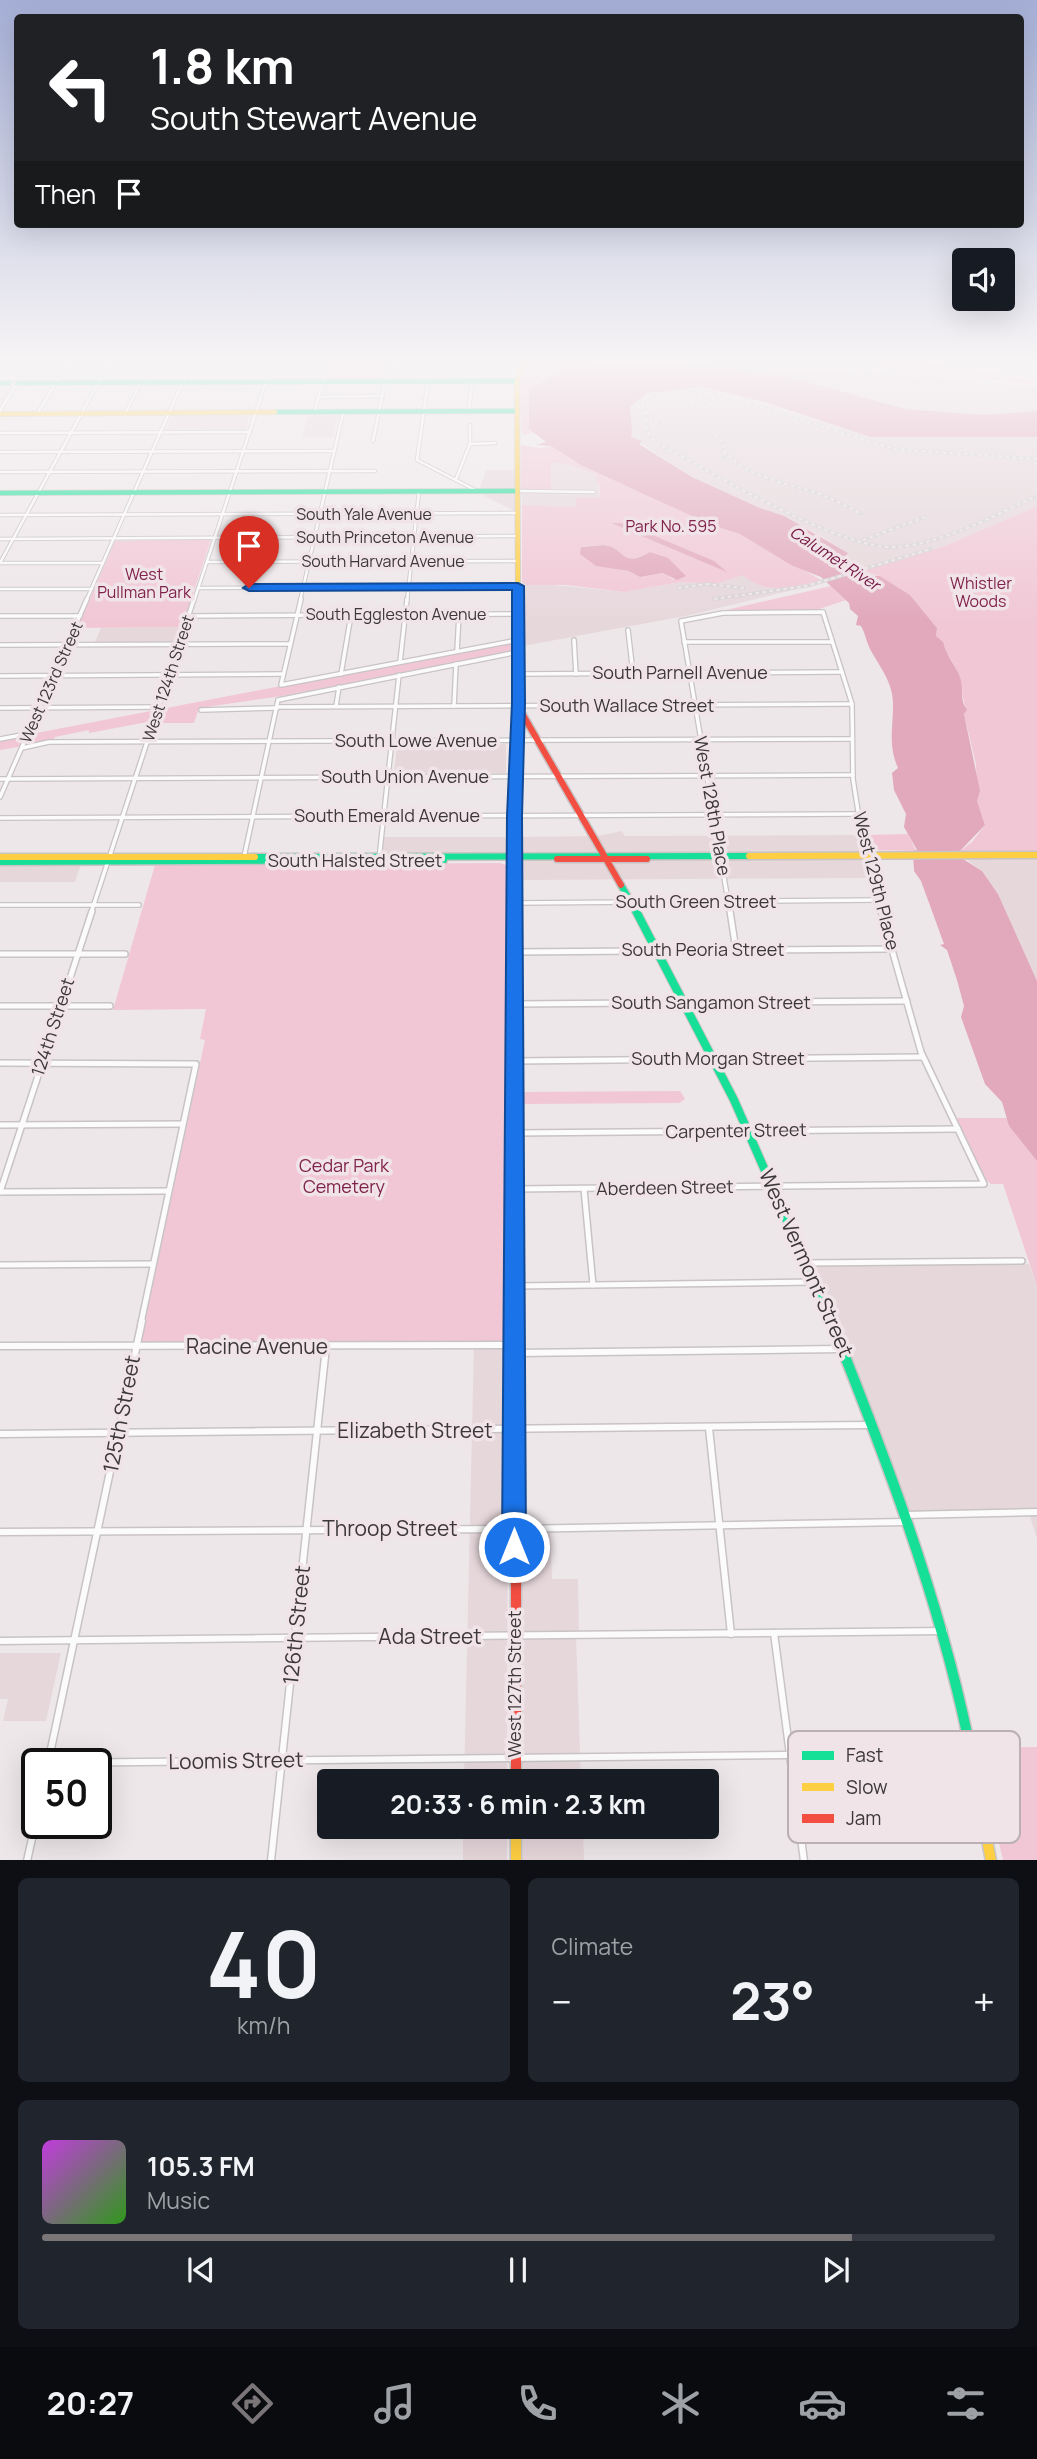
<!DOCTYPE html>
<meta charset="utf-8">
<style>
:root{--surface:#171b24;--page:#20242c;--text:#f1f3f6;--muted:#9ea1a6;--line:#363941;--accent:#7a7577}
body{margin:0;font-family:Manrope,sans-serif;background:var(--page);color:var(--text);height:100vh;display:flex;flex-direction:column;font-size:26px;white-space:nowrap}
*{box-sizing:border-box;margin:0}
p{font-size:23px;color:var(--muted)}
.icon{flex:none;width:38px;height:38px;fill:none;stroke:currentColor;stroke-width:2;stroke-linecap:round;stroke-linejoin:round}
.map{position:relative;height:1860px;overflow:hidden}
.details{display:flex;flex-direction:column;gap:18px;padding:18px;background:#0d0f14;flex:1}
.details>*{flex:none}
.top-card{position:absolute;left:14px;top:14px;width:1010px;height:214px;border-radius:7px;box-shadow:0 7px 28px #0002;background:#202124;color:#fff;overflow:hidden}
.buttons{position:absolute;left:952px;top:248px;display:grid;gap:14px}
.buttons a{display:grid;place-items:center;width:63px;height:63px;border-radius:7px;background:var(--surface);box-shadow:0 7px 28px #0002;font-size:35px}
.speed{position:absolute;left:21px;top:1748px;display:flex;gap:14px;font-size:35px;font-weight:700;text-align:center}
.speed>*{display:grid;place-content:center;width:91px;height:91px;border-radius:50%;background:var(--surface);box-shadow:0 7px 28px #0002;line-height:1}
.speed .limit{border:4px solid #111;border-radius:10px;background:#fff;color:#111}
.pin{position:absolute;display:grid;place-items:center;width:60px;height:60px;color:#fff;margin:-72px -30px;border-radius:50% 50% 50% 0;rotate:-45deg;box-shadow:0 0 7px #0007}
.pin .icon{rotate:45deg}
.me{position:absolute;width:77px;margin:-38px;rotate:0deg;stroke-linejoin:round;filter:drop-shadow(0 0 5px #0008)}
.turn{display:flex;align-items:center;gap:24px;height:147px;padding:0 21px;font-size:32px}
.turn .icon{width:91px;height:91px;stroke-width:2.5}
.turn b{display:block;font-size:49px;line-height:60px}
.then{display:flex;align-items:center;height:66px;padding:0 21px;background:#0003;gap:14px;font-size:26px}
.big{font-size:52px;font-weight:700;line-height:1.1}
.details .widget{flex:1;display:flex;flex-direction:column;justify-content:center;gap:10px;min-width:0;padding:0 24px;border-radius:10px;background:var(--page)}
.details .dial{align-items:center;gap:0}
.dial b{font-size:91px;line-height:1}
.song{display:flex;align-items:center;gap:21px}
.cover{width:84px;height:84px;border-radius:10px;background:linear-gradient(135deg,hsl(290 70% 55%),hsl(110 70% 35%))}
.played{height:7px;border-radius:4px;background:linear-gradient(90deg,var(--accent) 85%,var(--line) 85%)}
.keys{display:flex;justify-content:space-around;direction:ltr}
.heat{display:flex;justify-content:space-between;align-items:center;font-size:38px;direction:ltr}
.details .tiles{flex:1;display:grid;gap:18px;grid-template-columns:1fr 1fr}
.widget:last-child{grid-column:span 2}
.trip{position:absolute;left:317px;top:1769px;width:402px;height:70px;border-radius:7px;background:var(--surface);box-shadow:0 7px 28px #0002;font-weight:700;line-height:70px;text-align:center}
.tabs{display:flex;height:112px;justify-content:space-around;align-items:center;background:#090b0e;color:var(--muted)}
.tabs .icon{width:49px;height:49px}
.tabs .selected{color:var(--accent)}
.tabs b{font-size:32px;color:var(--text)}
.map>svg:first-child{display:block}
</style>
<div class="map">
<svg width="1037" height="1861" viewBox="0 0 1037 1861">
<rect width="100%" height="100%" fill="#eee7e9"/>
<g fill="#e6d7db">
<polygon points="719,363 938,379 1037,392 1037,411 983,415 905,409 790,377 720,368"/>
<polygon points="678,387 716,389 836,426 883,436 1037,437 1037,506 945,546 859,571 847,564 845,557 848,553 814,532 692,477 631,437 630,407 634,402 647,393"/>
<polygon points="308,415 338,415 333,437 302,437"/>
<polygon points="172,416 250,416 246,430 166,431"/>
<polygon points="551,463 563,463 596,474 600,498 577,507 522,505 521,489 550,489"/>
<polygon points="486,470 515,470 515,511 478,493"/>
<polygon points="746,573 799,587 821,580 825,582 690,615 523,646 522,582 624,592 681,582 715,584"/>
<polygon points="182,627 178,642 95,642 101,628"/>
<polygon points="397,744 506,744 506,773 394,774"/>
<polygon points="622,831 625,836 861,835 871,878 519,880 519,837 597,836"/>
<polygon points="382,837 510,837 509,853 380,854"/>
<polygon points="1037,858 1037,981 998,894 982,871 966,859"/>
<polygon points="81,864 75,882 0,882 0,865"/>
<polygon points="1029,1264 1037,1286 1037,1538 1028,1511 902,1512 858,1386 807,1266"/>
<polygon points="508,1342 507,1781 464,1782 474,1343"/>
<polygon points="522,1527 550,1527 552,1579 578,1579 579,1634 576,1635 581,1781 523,1781"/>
<polygon points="0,1653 61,1653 46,1721 3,1721 8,1699 0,1699"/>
<rect x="463" y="1827" width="44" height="33"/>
<polygon points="523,1827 583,1827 584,1860 523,1860"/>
</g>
<g fill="#f1c7d5" fill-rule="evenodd">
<polygon points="331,363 397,363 395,367 384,367 381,381 326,380"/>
<polygon points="526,363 642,363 562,370 529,389 529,427 532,433 524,435 521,431 520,382"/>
<polygon points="866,363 929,363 1031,379 1030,382 1037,385 870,366"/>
<path d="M 521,445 L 540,448 L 552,446 L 581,465 L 637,491 L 656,496 L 745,535 L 821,580 C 795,588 765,595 743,575 L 715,584 L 681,582 L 624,592 L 566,585 L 527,585 L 522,582 L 522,505 L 576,507 L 576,498 L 600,498 L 599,484 L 596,482 L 596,474 L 563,463 L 551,463 L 551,490 L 521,489 ZM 607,545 C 627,561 628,562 651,552 L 672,564 L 674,580 L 664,573 L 640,577 L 631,571 L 606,567 L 582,551 L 583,546 Z"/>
<polygon points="1037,506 1037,851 960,851 972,842 985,825 977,801 976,764 964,714 966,710 956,668 936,636 937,628 910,595 880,576 859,571 945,546"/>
<polygon points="209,539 211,540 182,627 77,628 115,541"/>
<polygon points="831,586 846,600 813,611 722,611"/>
<polygon points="515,641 515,651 282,696 199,708 194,723 142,723 89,733 89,730 55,737 53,741 0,750 0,740"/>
<polygon points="908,834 916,851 870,850 867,835"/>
<polygon points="500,863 509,866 508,1342 140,1344 205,1040 200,1039 206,1009 113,1010 155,865"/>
<polygon points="680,1091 685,1099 679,1103 520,1104 520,1092"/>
<polygon points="957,1118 1008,1118 1009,1126 1037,1161 1037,1286 1003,1184 991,1184 984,1178"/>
<polygon points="1037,1747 1037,1860 1003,1860 977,1748"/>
</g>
<g fill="#e2a8bc">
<path d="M 642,363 L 729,368 L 790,377 L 905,409 L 983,415 L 1037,411 L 1037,437 L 871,437 L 764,402 L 702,387 L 647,393 L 630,407 C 631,419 633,427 631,437 L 642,441 L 639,444 L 692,477 L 760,508 L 784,516 L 848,553 L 845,557 L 847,564 L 864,575 L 880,576 L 910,595 L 937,628 L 936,636 L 943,642 C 946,656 955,664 960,677 C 964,689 959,699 967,710 L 964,714 L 980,791 L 977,801 L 985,825 L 960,851 L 963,859 L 982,871 L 998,894 L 1037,981 L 1037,1161 L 1009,1126 L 1002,1102 L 985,1084 L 961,1017 L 964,1006 L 957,980 L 947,950 L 940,945 L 944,944 L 921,881 L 914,871 L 913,851 L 917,850 L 904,827 L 906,814 L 894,790 L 892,773 L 898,768 C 888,745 893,728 893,706 C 894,682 878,665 869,647 C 866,640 865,633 861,626 L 856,625 L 858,616 L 850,609 L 849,603 L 821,577 L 791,565 L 740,534 L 712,525 L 637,491 L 581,465 L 551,446 L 536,445 L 546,442 L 529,429 L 529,389 L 562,370 Z"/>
<polygon points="611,523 624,523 714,561 727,572"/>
<path d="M 604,545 C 626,548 620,569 650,552 L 668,558 L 686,576 L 677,580 L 663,573 L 640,577 L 629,571 L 596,566 L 580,554 L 581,547 Z"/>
</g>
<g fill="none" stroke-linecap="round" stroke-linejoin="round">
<defs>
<g id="street-far3">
<polyline points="962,363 976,369"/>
<polyline points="398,364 496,364"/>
<polyline points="502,364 523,364"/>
<polyline points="0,365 6,365"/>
<polyline points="31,365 107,365"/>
<polyline points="998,372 1003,367 1037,368"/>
<polyline points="428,381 417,460 477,491"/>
<polyline points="319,397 383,396"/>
<polyline points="0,411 17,383"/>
<polyline points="469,412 472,381"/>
<polyline points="314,413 328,363"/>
<polyline points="37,414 67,364"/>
<polyline points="125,414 150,363"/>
<polyline points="0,433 250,432"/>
<polyline points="373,441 388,367 403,366"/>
<polyline points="470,444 495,443"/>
<polyline points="0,452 334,451"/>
<polyline points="0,472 375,471"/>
<polyline points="456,479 470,444 470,425"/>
<polyline points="518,491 594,492"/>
<polyline points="0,515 518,513"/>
<polyline points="0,539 518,536"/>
<polyline points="207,562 518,561"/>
<polyline points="0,563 109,363"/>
<polyline points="0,563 103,563"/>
<polyline points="198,588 518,586"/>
<polyline points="0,589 92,589"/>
<polyline points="86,601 191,363"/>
<polyline points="194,601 272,363"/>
<polyline points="300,601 343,413"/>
<polyline points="407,601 419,492"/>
</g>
<g id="street-far2">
<polyline points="301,599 281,685 518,640"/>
<polyline points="0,616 80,616"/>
<polyline points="189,616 518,614"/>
<polyline points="628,630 633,673"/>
<polyline points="574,640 576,674"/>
<polyline points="684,642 832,642"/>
<polyline points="0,645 290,644"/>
<polyline points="457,651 459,614"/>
<polyline points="400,662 407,599"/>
<polyline points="341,674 351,615"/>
<polyline points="519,674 842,672"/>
<polyline points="0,676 283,674"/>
<polyline points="336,706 339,687"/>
<polyline points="454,706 456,664"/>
<polyline points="277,707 852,704"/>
<polyline points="0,708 158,707"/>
<polyline points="201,710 277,708"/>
<polyline points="0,739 27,734"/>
<polyline points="22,748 49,742 852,739"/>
<polyline points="0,779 853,775"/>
<polyline points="0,797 87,599"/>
<polyline points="0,818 857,814"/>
<polyline points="244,857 278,700 518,652"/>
<polyline points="379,859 399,675"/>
<polyline points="514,903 878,900"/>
<polyline points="0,905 139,905"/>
<polyline points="91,913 194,599"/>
<polyline points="730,913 681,621 723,613 823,612 852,704 853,779 865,856 881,913"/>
</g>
<g id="street-far1">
<polyline points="730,911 736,950"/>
<polyline points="515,952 892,949"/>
<polyline points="0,954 125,954"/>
<polyline points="515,1004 907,1001"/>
<polyline points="0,1006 110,1006"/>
<polyline points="515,1061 922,1057"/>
<polyline points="0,1063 196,1064 141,1323"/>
<polyline points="0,1125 182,1124"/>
<polyline points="515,1133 958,1129"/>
<polyline points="515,1189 984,1184 921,1052 881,911"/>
<polyline points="584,1189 593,1285"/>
<polyline points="0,1192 92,911"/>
<polyline points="0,1192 168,1191"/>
<polyline points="806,1263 1022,1261"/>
<polyline points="0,1265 151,1264"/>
<polyline points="515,1286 814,1282"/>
</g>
<g id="street">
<polyline points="0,1346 514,1345"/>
<polyline points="516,1353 840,1349"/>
<polyline points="709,1428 731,1634"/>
<polyline points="0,1434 868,1425"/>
<polyline points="904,1515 1037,1512"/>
<polyline points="0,1532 514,1529 906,1522"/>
<polyline points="774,1633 804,1861"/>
<polyline points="0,1641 944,1631"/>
<polyline points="48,1763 142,1321"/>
<polyline points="48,1763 970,1753"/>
<polyline points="27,1861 37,1816"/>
<polyline points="271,1861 326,1347"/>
</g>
<g id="fast-far3">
<polyline points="704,363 713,363"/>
<polyline points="0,383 517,381"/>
<polyline points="275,412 517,411"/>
<polyline points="0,493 518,491"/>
</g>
<g id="fast-far2">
<polyline points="515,849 515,913"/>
<polyline points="255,857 749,856"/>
<polyline points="0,862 444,860"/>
<polyline points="621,885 637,913"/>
</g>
<g id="fast-far1">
<polyline points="515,911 516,1323"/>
<polyline points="636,911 734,1100 832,1323"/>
</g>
<g id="fast">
<polyline points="516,1321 516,1536"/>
<path d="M 831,1321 C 885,1456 938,1595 968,1738"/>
</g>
<g id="slow-far2">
<polyline points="0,414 275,412"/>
<polyline points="518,601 517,381 523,363"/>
</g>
<g id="slow-far1">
<polyline points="515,849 518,599"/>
<polyline points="749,856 1037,855"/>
<polyline points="0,857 255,857"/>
</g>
<g id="slow">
<polyline points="968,1738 991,1861"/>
<polyline points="516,1827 516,1861"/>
</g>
<g id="jam-far1">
<polyline points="519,708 621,885"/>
<polyline points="557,859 647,859"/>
</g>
<polyline id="jam" points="516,1536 516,1782"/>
</defs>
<use href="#street-far3" stroke="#c8c3c4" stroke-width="4.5"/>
<use href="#street-far2" stroke="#c8c3c4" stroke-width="6"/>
<use href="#street-far1" stroke="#c8c3c4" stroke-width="8"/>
<use href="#street" stroke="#c8c3c4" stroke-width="9"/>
<use href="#fast-far3" stroke="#c8c3c4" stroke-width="6"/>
<use href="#fast-far2" stroke="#c8c3c4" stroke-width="9"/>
<use href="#fast-far1" stroke="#c8c3c4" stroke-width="10"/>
<use href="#fast" stroke="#c8c3c4" stroke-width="13"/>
<use href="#slow-far2" stroke="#c8c3c4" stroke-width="6"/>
<use href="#slow-far1" stroke="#c8c3c4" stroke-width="9"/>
<use href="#slow" stroke="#c8c3c4" stroke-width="13"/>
<use href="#jam-far1" stroke="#c8c3c4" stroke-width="9"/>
<use href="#jam" stroke="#c8c3c4" stroke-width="13"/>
<use href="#street-far3" stroke="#fcfbfc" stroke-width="2.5"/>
<use href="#street-far2" stroke="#fcfbfc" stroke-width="3.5"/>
<use href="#street-far1" stroke="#fcfbfc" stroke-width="5"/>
<use href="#street" stroke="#fcfbfc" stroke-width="6"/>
<use href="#fast-far3" stroke="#16e098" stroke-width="4.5"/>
<use href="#fast-far2" stroke="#16e098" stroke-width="6"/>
<use href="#fast-far1" stroke="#16e098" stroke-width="8"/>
<use href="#fast" stroke="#16e098" stroke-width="10"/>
<use href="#slow-far2" stroke="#ffcf43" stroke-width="4.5"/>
<use href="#slow-far1" stroke="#ffcf43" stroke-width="6"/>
<use href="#slow" stroke="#ffcf43" stroke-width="10"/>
<use href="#jam-far1" stroke="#f24e42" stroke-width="6"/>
<use href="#jam" stroke="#f24e42" stroke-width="10"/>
<defs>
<g id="rail">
<polyline points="756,363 904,374 1037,390"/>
<polyline points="0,403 27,363"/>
<polyline points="643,404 648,415 661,424"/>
<polyline points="684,407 716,398"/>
<polyline points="714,435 723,442 725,458"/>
<path d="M 724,450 C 746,479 790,483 822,495 C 836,500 849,508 862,514"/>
<path d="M 1037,459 L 894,449 L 760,407 L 684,392 L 657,394 L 642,407 L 649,436 L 657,443 C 710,471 841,551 896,547 C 946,543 992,516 1037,496"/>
<polyline points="863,540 925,517"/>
<polyline points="678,588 705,584 744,588"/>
<polyline points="714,599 807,586 931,549"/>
</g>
</defs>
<use href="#rail" stroke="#d6d3d5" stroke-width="3.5"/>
<use href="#rail" stroke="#f1e4e8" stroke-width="2" stroke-dasharray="3.5" stroke-linecap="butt"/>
</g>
<linearGradient id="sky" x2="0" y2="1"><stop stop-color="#a5afd6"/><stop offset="0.58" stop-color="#f7f4f5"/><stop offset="1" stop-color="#f7f4f5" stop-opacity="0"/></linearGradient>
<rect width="1037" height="623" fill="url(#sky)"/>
<polygon fill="#1a73e8" stroke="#114b97" stroke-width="2" points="518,583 524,586 525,703 522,816 526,1547 522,1556 514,1559 506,1556 502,1547 507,816 512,703 512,590 249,591 243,588 249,584"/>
<g text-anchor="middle" stroke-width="7" stroke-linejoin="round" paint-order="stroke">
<g font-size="16" fill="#3c3739" stroke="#f1e4e8">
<text x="364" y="520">South Yale Avenue</text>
<text x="385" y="543">South Princeton Avenue</text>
<text x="383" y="567">South Harvard Avenue</text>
<text x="396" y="620">South Eggleston Avenue</text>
<text transform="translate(168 678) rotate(-72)" y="6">West 124th Street</text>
<text transform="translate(51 682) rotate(-66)" y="6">West 123rd Street</text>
</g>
<g font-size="16" fill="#80234b" stroke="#f1e4e8">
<text x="671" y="532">Park No. 595</text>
<text x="144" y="580">West<tspan x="144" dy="18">Pullman Park</tspan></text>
<text x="981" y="589">Whistler<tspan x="981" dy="18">Woods</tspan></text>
</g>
<g font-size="16" font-style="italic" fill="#721440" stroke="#f1e4e8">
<text transform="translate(835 558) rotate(33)" y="6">Calumet River</text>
</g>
<g font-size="18" fill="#3c3739" stroke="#f1e4e8">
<text x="680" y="679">South Parnell Avenue</text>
<text x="627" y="712">South Wallace Street</text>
<text x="416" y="747">South Lowe Avenue</text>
<text x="405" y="783">South Union Avenue</text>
<text transform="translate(712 806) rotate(80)" y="6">West 128th Place</text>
<text x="387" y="822">South Emerald Avenue</text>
<text x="355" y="867">South Halsted Street</text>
<text transform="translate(876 881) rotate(76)" y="6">West 129th Place</text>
<text x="696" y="908">South Green Street</text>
<text x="703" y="956">South Peoria Street</text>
<text x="711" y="1009">South Sangamon Street</text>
<text transform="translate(53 1027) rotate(-72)" y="6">124th Street</text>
<text x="718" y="1065">South Morgan Street</text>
<text transform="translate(736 1131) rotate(-1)" y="6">Carpenter Street</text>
<text transform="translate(665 1188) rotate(-1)" y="6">Aberdeen Street</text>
<text transform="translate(515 1684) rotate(-90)" y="6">West 127th Street</text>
</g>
<g font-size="18" fill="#80234b" stroke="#f1e4e8">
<text x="344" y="1172">Cedar Park<tspan x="344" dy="21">Cemetery</tspan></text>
</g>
<g font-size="21" fill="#3c3739" stroke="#f1e4e8">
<text transform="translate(806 1263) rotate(66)" y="7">West Vermont Street</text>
<text x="257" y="1354">Racine Avenue</text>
<text transform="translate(122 1414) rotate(-79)" y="7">125th Street</text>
<text x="415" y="1438">Elizabeth Street</text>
<text x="390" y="1536">Throop Street</text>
<text transform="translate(297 1625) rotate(-84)" y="7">126th Street</text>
<text x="430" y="1644">Ada Street</text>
<text transform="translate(236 1761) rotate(-1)" y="7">Loomis Street</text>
</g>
</g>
<rect x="788" y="1731" width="232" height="112" rx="10" fill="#f1e4e8" stroke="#bbb0b4" stroke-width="2"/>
<rect x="802" y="1751" width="32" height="9" fill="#16e098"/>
<rect x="802" y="1783" width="32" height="8" fill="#ffcf43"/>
<rect x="802" y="1814" width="32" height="9" fill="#f24e42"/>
<g font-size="19" fill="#3c3739">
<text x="846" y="1762">Fast</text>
<text x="846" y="1794">Slow</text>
<text x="846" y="1825">Jam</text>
</g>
</svg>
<div class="buttons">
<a><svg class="icon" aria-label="sound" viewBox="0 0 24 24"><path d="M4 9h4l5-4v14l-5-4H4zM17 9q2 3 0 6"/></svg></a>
</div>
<div class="speed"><div class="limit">50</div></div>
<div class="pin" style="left:249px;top:588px;background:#d93025"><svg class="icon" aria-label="arrive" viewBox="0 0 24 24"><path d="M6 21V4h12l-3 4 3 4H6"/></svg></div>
<svg class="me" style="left:514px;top:1547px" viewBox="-20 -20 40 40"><circle r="17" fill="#1a73e8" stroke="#fff" stroke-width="3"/><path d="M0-11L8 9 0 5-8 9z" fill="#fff"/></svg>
<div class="trip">20:33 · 6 min · 2.3 km</div>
<div class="top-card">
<div class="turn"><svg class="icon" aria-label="left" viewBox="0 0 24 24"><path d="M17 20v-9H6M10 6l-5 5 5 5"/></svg><div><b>1.8 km</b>South Stewart Avenue</div></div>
<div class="then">Then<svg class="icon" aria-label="arrive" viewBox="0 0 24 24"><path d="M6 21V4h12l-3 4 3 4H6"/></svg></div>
</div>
</div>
<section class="details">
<div class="tiles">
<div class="widget dial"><b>40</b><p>km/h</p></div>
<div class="widget"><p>Climate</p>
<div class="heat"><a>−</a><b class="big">23°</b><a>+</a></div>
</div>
<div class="widget">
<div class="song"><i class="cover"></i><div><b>105.3 FM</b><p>Music</p></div></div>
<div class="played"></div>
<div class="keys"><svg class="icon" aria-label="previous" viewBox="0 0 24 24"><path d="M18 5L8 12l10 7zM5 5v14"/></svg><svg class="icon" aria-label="pause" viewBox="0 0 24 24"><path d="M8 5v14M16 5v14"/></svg><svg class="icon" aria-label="next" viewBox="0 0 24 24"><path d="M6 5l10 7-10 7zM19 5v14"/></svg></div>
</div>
</div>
</section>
<nav class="tabs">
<b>20:27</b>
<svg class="icon selected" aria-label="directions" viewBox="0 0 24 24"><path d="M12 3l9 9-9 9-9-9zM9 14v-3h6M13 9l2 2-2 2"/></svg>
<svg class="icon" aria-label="music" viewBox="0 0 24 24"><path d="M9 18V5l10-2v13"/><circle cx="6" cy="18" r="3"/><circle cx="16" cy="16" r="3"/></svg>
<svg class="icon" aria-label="phone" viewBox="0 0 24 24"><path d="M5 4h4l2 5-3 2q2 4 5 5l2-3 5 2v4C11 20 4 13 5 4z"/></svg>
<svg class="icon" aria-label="climate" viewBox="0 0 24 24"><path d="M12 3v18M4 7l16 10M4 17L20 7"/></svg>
<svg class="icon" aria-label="car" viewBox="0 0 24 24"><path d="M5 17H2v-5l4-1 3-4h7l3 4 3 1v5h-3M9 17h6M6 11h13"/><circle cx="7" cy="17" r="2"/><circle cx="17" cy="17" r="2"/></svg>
<svg class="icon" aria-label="filters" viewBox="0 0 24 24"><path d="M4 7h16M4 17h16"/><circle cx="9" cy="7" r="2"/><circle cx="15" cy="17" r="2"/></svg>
</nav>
